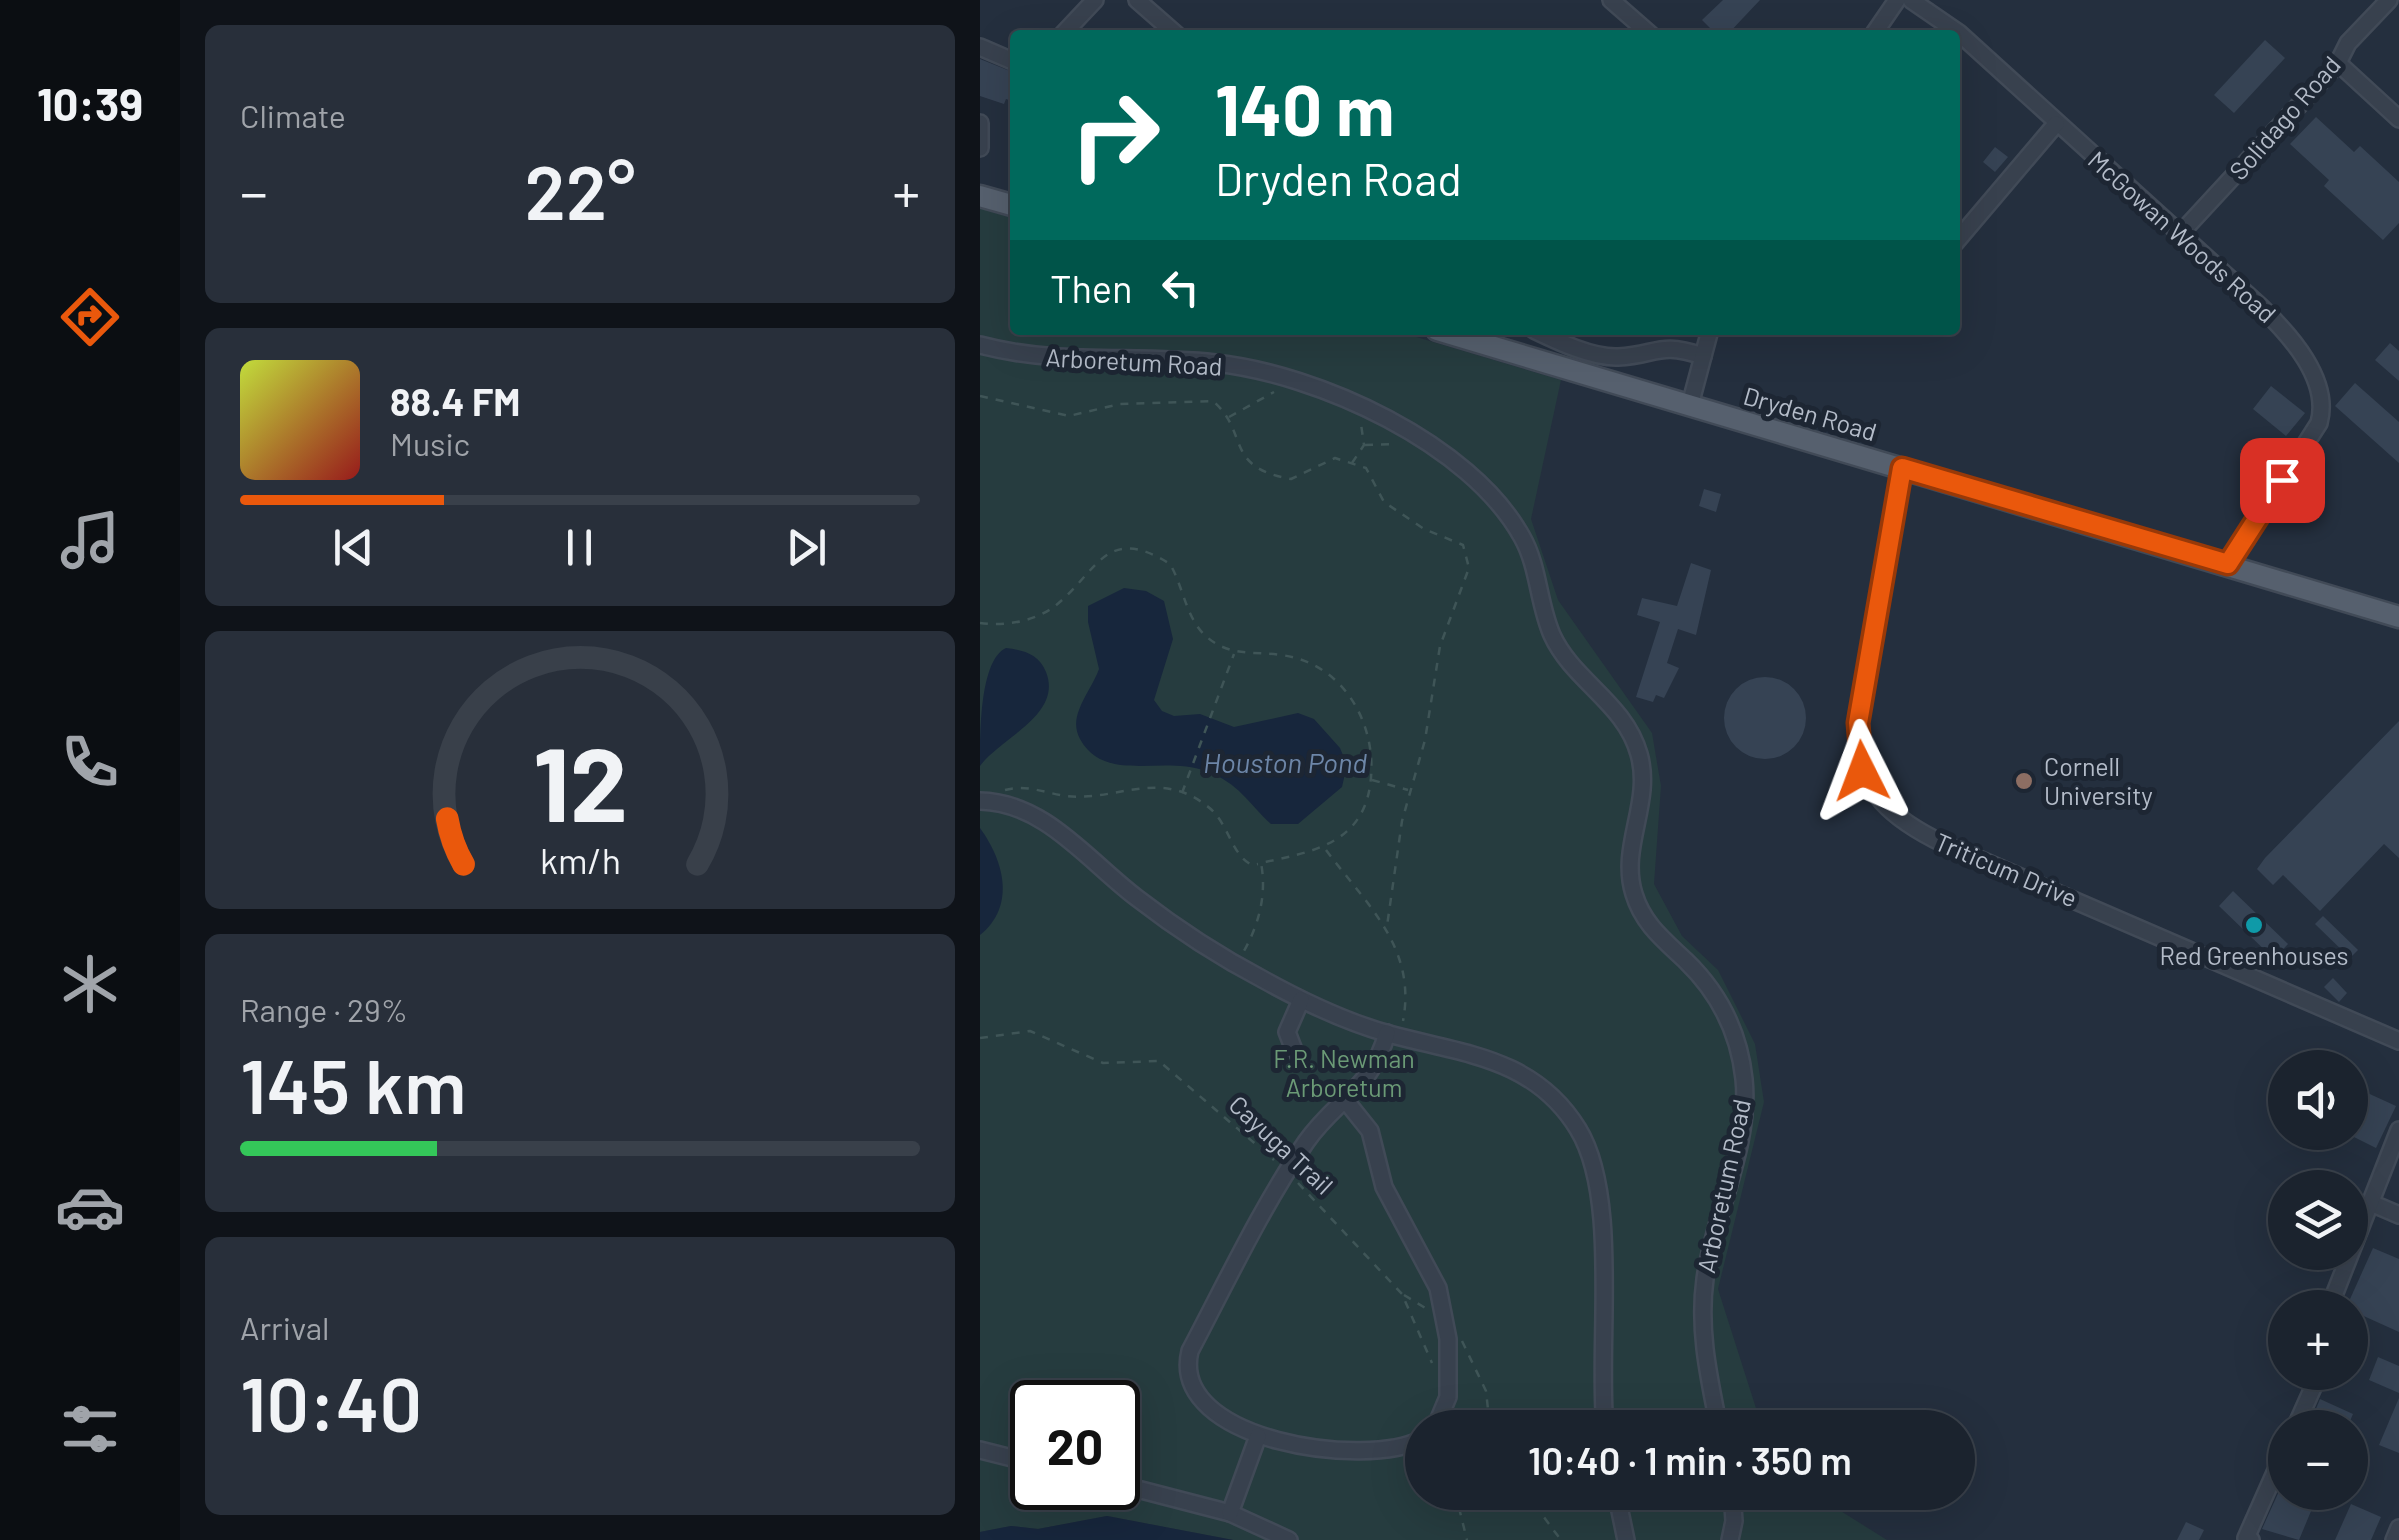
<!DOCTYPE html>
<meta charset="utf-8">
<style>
:root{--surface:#1b232e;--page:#282f3a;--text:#f1f3f6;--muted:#a0a4aa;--line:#39404a;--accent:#ea580c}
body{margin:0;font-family:Barlow,sans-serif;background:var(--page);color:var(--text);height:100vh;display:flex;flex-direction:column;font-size:38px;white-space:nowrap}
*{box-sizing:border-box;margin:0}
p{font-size:32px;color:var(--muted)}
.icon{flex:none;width:55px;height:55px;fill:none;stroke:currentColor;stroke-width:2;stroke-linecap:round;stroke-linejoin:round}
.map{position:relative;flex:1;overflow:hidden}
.sheet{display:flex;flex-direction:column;gap:25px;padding:25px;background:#0f1319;width:800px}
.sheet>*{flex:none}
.banner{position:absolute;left:30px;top:30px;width:950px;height:305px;border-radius:10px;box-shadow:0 10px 40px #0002,0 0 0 2px var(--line);background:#00695c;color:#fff;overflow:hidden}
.tools{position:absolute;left:1288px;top:1050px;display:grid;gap:20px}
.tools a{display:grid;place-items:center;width:100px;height:100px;border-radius:50%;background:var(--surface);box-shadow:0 10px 40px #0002,0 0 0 2px var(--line);font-size:50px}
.speed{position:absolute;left:30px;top:1380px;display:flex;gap:20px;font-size:50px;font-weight:700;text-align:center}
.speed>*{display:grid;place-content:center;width:130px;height:130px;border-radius:50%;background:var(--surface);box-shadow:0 10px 40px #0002,0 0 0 2px var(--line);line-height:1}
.speed .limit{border:5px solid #111;border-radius:15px;background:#fff;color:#111}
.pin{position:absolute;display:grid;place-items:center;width:85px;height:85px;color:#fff;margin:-42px;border-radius:20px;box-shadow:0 5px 15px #0006}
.me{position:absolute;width:110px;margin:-55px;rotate:357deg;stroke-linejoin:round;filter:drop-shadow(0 0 8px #0008)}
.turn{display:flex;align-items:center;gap:35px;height:210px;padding:0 40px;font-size:45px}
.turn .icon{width:130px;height:130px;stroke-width:2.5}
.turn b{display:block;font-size:70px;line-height:85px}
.then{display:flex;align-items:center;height:95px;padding:0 40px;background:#0003;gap:20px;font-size:38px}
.big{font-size:75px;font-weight:600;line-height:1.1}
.sheet .widget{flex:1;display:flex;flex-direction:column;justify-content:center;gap:15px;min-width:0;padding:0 35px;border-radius:15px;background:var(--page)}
.sheet .dial{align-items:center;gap:0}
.dial svg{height:260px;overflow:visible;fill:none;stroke:var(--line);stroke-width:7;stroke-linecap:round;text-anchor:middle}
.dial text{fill:var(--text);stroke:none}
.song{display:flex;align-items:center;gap:30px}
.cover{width:120px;height:120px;border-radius:15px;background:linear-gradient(135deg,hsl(70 70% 55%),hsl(0 70% 35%))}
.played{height:10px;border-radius:5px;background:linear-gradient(90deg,var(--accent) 30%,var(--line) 30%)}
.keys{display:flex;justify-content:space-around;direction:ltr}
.heat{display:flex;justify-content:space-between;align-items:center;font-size:55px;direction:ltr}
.charge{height:15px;border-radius:8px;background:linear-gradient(90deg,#34c759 29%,var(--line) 0)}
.trip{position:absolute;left:425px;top:1410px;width:570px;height:100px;border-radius:50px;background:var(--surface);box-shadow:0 10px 40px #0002,0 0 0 2px var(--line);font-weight:600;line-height:100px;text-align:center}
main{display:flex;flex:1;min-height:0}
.dock{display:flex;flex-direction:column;width:180px;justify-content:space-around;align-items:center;background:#0b0e12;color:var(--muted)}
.dock .icon{width:70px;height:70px}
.dock .current{color:var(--accent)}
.dock b{font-size:45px;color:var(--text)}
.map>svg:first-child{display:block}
</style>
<main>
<nav class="dock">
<b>10:39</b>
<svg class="icon current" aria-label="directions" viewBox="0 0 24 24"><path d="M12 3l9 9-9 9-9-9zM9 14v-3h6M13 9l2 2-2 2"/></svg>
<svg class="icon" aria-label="music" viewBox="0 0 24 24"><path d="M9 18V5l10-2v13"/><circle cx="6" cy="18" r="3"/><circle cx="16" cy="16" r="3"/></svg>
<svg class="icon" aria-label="phone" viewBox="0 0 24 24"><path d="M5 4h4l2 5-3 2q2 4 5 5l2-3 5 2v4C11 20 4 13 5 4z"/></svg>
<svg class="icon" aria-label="climate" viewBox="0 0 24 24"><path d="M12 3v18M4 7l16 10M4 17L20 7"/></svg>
<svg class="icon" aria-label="car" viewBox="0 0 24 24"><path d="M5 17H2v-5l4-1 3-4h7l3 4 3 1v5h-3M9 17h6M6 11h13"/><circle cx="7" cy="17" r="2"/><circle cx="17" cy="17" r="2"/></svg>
<svg class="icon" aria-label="filters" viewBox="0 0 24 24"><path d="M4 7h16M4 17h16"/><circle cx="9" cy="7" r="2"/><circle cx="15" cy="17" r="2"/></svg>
</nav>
<section class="sheet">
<div class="widget"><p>Climate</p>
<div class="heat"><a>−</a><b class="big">22°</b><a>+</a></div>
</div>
<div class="widget">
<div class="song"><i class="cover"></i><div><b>88.4 FM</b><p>Music</p></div></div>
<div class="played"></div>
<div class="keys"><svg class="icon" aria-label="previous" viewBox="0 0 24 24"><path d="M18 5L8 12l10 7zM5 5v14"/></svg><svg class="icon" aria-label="pause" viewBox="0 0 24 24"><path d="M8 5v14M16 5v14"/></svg><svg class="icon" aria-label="next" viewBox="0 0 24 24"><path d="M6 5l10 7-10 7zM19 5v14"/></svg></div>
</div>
<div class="widget dial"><svg viewBox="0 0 100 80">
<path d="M14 69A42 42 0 1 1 86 69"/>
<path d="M14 69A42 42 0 0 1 9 55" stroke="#ea580c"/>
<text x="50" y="56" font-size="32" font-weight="700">12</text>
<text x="50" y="72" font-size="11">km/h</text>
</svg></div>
<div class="widget"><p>Range · 29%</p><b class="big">145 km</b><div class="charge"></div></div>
<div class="widget"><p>Arrival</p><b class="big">10:40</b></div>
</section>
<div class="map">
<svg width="1419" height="1540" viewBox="0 0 1419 1540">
<rect width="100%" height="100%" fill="#242f3e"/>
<path fill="#263c3f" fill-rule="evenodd" d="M 0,208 L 35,219 L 35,330 L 413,330 L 581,380 L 551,519 L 578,600 L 672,733 L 681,786 L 674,884 L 702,936 L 738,970 L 775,1044 L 784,1102 L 738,1289 L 782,1427 L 442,1428 L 442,1492 L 832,1493 L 907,1540 L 253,1540 L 127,1516 L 58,1529 L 31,1526 L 0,1532 ZM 52,1402 L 138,1402 L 138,1488 L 52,1488 Z"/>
<g fill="#17263c">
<path d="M 144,588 L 166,591 L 184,601 L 193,639 L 174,700 L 182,711 L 194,716 L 220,714 L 254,727 L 318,713 L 334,719 L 360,748 L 367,765 L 362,787 L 318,824 L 291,824 C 267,802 260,784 226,771 C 181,755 125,784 100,739 C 95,730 95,720 99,710 C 104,696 114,683 119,669 L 108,622 L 108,606 Z"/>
<path d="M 26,648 C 43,650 59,654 66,672 C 83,715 20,738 0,766 C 0,731 0,660 26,648 Z"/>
<path d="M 0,828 C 24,861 36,906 0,935 Z"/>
<polygon points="127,1516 253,1540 0,1540 0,1532 31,1526 58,1529"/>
</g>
<g fill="#364354">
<polygon points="743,0 780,0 747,35 737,35 722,20"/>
<polygon points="1285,40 1305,58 1254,113 1234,95"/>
<polygon points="0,59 35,73 35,102 26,99 24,104 0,96"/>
<polygon points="1336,117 1374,152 1380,146 1419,182 1419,223 1403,240 1344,186 1349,180 1310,144"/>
<polygon points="1015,147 1028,157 1015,172 1003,162"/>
<polygon points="1410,343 1419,351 1419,381 1395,360"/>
<polygon points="1375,383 1419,422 1419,463 1355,406"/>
<polygon points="1291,386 1325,413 1306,436 1273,409"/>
<polygon points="724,489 741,494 736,512 719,506"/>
<polygon points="711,563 731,570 716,635 698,629 687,663 699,668 684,698 676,695 673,702 656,697 680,622 657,615 662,598 697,606"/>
<circle cx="785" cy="718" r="41"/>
<polygon points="1419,721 1419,858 1404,844 1340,911 1303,875 1293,885 1277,869 1285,858"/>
<polygon points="1253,891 1308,944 1294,959 1239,906"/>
<polygon points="1343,916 1378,950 1370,958 1335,924"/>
<polygon points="1353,978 1367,993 1359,1002 1344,987"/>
<polygon points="1370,1085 1416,1106 1396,1148 1370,1135"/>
<polygon points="1393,1248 1419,1259 1419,1332 1366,1308"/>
<polygon points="1398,1357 1419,1366 1419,1393 1389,1380"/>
<polygon points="1419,1398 1419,1453 1399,1445"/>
<polygon points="1340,1399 1373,1414 1367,1428 1328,1428"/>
<polygon points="1305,1478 1305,1492 1339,1492 1319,1540 1282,1529"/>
<polygon points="1371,1504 1401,1517 1391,1540 1355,1540"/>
<polygon points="1206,1522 1224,1530 1219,1540 1197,1540"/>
</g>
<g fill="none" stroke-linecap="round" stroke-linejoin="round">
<defs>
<g id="minor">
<polyline points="157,0 197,35"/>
<polyline points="631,0 671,35"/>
<path d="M 931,0 L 979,33 L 1281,307 C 1310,335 1351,380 1339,423 L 1248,565"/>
<polyline points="82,35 115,0"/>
<polyline points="893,35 917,0"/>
<polyline points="0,47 35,62"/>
<polyline points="1358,63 1419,119"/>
<polyline points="0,123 0,148"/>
<polyline points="1199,235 1358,63 1368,43 1409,0"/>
<polyline points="975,243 1076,124"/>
<path d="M 554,330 C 577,341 612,358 638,357 C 678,355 678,341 723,356"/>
<path d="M 0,345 C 79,366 156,354 235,363 C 338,374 490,443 542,537 C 559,567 558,603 572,635 C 593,681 645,703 659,754 C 673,803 639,846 654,894 C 663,924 684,940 706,961 C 739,993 759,1032 764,1079 C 771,1146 734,1213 725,1279 C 718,1330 729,1378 739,1428"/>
<polyline points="710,405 730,330"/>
<path d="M 922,468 L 877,734 C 877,792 916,821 964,844 L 1419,1041"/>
<path d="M 0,801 C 65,802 109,862 157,898 C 197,929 240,957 284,980 C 324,1002 366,1022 409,1034 C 482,1054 554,1057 598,1129 C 640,1197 617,1344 625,1428"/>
<path d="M 407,1033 C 392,1089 356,1099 326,1142 C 281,1208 247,1281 210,1351 C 188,1442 388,1469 442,1439"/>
<polyline points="314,1050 307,1032 321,1000"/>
<polyline points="366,1101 390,1131 404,1187 458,1288 468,1339 468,1397 455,1428"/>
<polyline points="1391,1203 1419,1215"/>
<polyline points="1349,1308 1419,1130"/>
<polyline points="1315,1428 1340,1372"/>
<polyline points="0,1450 52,1463"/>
<polyline points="138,1484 250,1513 309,1540"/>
<polyline points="636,1492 646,1540"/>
<polyline points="250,1513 278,1436"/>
<polyline points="750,1540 754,1521 752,1492"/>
<polyline points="1271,1540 1266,1538 1305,1450"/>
<polyline points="1414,1540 1419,1528"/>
</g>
<g id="major">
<polyline points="0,196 35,206"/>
<polyline points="457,330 1419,617"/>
</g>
</defs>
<use href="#minor" stroke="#414a57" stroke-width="20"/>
<use href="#major" stroke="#414a57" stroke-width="25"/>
<g stroke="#3f5557" stroke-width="2.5" stroke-dasharray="8 8" stroke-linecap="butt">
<path d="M 0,396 L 89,416 L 140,404 L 233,401 C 270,433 243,467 311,479 L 355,458 L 386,468 L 404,502 L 444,529 L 483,545 L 489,568 L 460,646 L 445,740 L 422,821 L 407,926"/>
<polyline points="249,417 294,392"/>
<polyline points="385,445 417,444"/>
<polyline points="372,463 384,445 381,424"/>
<path d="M 0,623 C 25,626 54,622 75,606 C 118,572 125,523 190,564 C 204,588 206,620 228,638 C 251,657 275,651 301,655 C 365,663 399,727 390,786 C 381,845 330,852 281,863 C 287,894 279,924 264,951"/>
<polyline points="392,780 428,790"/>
<path d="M 25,790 C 46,784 65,793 86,796 C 136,802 179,768 227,806 C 249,822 250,854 272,865 L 278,864"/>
<polyline points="202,793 254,654"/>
<path d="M 346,850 C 386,904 437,947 423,1021"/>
<polyline points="0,1038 50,1031 123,1063 179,1061 294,1160"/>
<polyline points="318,1183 422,1294 452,1363"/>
<polyline points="424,1295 447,1309"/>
<polyline points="482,1341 506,1391 510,1428"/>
<polyline points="475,1492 487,1540"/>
<polyline points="545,1492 581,1540"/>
</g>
<use href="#minor" stroke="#38414e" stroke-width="15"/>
<use href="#major" stroke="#56606e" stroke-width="20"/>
</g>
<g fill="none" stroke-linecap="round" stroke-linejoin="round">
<defs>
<polyline id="route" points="882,771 878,723 922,468 1248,564 1302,480"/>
</defs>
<use href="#route" stroke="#983908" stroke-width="25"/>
<use href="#route" stroke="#ea580c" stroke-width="18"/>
</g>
<circle fill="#8d6e63" stroke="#1d2633" stroke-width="4" cx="1044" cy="781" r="10"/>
<circle fill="#0f9aa8" stroke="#1d2633" stroke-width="4" cx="1274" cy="925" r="10"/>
<g text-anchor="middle" stroke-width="10" stroke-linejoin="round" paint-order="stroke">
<g font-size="25" fill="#b4bcc9" stroke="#1d2633">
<text transform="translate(1305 118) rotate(-49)" y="9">Solidago Road</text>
<text transform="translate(1202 237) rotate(42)" y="9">McGowan Woods Road</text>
<text transform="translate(154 362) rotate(3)" y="9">Arboretum Road</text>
<text transform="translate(830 414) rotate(16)" y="9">Dryden Road</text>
<text transform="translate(1026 870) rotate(23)" y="9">Triticum Drive</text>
<text transform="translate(301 1145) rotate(43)" y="9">Cayuga Trail</text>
<text transform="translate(744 1186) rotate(-78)" y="9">Arboretum Road</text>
</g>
<g font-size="25" fill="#b4bcc9" stroke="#1d2633" text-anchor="start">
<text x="1064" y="776">Cornell<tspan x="1064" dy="29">University</tspan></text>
<text x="1274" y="965" text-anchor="middle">Red Greenhouses</text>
</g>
<g font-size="25" fill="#6b9a76" stroke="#1d2633">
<text x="364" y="1068">F.R. Newman<tspan x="364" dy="29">Arboretum</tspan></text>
</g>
<g font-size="28" font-style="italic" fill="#6d86a8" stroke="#1d2633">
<text x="305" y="773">Houston Pond</text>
</g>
</g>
</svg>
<div class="tools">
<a><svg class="icon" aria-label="sound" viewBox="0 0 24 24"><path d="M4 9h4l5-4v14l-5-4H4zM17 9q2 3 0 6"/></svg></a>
<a><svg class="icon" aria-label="layers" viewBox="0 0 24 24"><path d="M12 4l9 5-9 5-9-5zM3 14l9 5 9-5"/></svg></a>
<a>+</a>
<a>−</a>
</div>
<div class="speed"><div class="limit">20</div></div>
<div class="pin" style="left:1302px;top:480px;background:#d93025"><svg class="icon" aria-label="arrive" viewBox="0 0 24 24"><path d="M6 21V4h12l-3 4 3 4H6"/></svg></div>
<svg class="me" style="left:882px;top:771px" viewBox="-20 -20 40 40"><path d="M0-17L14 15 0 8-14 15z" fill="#ea580c" stroke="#fff" stroke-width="4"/></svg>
<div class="trip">10:40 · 1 min · 350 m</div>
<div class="banner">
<div class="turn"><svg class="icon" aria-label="right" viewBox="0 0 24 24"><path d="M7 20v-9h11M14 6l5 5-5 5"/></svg><div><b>140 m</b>Dryden Road</div></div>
<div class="then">Then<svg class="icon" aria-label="left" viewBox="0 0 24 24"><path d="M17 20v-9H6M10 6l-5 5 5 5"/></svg></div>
</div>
</div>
</main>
